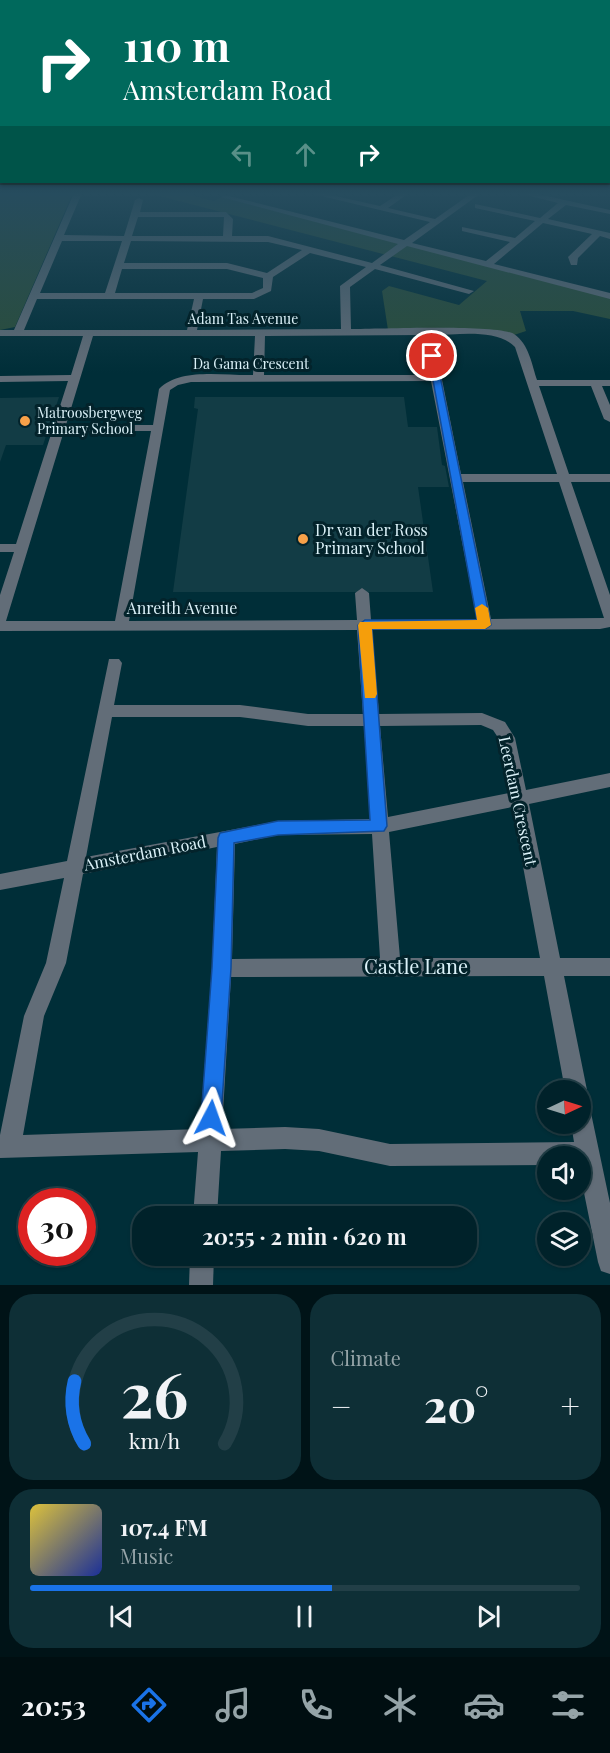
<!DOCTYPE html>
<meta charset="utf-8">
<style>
:root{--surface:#00222a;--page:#0e2f36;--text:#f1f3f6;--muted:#95a4a8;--line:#223f47;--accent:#1a73e8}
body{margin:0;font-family:"Playfair Display",serif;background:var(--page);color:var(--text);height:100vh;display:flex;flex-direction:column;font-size:22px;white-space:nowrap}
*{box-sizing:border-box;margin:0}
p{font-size:20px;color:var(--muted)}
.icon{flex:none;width:33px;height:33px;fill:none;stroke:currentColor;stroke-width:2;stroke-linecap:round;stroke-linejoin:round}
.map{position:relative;height:1285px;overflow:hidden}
.sheet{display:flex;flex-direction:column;gap:9px;padding:9px;background:#001317;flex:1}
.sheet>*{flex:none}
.guide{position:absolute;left:0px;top:0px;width:610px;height:183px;box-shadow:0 2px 4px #0004,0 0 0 2px var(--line);background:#00695c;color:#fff;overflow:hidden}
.needle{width:39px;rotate:86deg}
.fabs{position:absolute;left:537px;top:1080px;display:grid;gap:12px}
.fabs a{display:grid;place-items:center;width:54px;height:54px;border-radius:50%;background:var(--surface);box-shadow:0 2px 4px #0004,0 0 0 2px var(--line);font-size:30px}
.speed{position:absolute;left:18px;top:1188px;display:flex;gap:12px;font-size:30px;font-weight:700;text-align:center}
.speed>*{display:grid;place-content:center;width:78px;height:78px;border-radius:50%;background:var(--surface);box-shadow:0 2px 4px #0004,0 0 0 2px var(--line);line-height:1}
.speed .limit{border:9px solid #d22;background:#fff;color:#111}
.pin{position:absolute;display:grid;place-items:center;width:51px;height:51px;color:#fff;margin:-26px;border:3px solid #fff;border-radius:50%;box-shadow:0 2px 6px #0007}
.me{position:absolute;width:66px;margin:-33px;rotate:4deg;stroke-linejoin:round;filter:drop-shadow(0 0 4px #0008)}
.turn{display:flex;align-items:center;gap:21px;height:126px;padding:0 24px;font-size:27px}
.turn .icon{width:78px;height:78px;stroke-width:2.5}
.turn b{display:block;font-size:42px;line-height:51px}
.lanes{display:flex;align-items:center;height:57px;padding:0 24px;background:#0003;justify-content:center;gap:30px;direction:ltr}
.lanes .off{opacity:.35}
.big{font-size:45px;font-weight:700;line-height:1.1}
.sheet .card{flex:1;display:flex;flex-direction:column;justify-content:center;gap:9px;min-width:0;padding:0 21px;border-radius:24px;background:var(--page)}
.sheet .dial{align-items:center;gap:0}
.dial svg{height:156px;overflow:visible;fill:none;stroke:var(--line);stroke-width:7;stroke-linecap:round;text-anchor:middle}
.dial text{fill:var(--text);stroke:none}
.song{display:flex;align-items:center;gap:18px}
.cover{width:72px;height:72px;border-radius:9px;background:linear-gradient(135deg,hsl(50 70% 55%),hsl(230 70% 35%))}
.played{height:6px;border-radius:3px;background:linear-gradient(90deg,var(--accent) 55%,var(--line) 55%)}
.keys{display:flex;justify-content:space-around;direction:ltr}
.heat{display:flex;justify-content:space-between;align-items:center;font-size:33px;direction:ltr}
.sheet .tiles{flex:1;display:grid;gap:9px;grid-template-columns:1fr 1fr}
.card:last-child{grid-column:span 2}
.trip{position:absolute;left:132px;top:1206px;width:345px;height:60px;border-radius:24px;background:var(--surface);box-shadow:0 2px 4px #0004,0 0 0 2px var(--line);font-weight:700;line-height:60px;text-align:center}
.menu{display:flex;height:96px;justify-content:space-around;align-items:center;background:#000e11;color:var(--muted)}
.menu .icon{width:42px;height:42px}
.menu .current{color:var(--accent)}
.menu b{font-size:27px;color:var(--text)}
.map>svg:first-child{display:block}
</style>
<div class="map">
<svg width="610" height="1285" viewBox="0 0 610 1285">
<rect width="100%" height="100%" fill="#002e38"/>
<g fill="#123c45">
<polygon points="59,397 43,445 6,445 0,462 0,398"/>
<polygon points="195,397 404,397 408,427 437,427 442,465 445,466 449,487 418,487 433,592 173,592 198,409 194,408"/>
</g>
<g fill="#2a4d38">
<polygon points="0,193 71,193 72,195 15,327 0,330"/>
<polygon points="148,193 180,193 214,201 222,197 610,298 610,319 573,311 520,311 526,331 514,335 388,330 382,291 389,286 459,305 487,281"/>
</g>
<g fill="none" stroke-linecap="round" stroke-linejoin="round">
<g fill="#626d78" fill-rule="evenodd">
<path d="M 74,193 L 82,193 L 64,235 L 124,236 L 135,200 L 139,198 L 143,200 L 140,212 L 226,212 L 233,219 L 232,236 L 268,236 L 372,263 L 398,244 L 221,197 L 225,195 L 404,240 L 430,222 L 309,193 L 322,193 L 380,206 L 400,193 L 409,193 L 388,208 L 435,219 L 472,193 L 481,193 L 412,243 L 486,261 L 510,242 L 462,231 L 462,227 L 515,238 L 535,221 L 475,208 L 475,204 L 540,218 L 558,203 L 519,193 L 533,193 L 610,210 L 610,214 L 566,205 L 548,219 L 610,233 L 610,239 L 600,236 L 578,258 L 577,265 L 571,265 L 568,257 L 592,234 L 543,223 L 494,264 L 610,293 L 610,299 L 407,246 L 380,265 L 474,291 L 469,294 L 375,269 L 350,287 L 351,329 C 378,329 497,324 514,334 C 529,344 532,365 537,380 L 610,380 L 610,386 L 602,386 L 610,405 L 610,422 L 604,419 L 591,386 L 539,386 L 569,474 L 610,474 L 610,482 L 571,482 L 610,595 L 610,627 L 600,629 L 372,630 L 379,714 L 482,713 L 505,722 L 515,738 L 526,790 L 610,773 L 610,787 L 529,804 L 560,958 L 610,958 L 610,976 L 564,976 L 587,1090 L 584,1098 L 580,1099 L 580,1090 L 565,1090 L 544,976 L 231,977 L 222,1129 L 285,1127 L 319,1129 L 390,1144 L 574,1142 L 571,1124 L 580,1124 L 580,1102 L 588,1105 L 591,1113 L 610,1203 L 610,1274 L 601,1271 L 598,1262 L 580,1173 L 580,1156 L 548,1156 L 548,1165 L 390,1166 L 319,1151 L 285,1149 L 221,1151 L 217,1216 L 193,1216 L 198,1152 L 0,1158 L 0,1135 L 24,1016 L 46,963 L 64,878 L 0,890 L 0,874 L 67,861 L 109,659 L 119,659 L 122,663 L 114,705 L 240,705 L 308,714 L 363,714 L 357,630 L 0,631 L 0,595 L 14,552 L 0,552 L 0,544 L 16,544 L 68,381 L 0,382 L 0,376 L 71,375 L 83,336 L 0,336 L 0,330 L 14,330 ZM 138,217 L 224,217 L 223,236 L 132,236 ZM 62,241 L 122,241 L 105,293 L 40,293 ZM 131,241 L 268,242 L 302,250 L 267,273 L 227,263 L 124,263 ZM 310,253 L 366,267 L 340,286 L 341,329 L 197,330 L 203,299 L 254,299 L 271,291 L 273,277 ZM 122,269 L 227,269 L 263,278 L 263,288 L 252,293 L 115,293 ZM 37,299 L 194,299 L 187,330 L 24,330 ZM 423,335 L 430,375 L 264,375 L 265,336 ZM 433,335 C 458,335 496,328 515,347 L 557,474 L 461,474 ZM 93,336 L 255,336 L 253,375 C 225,376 180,367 159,389 L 153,425 L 66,425 ZM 431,381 L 477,619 L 371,620 L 369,593 L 362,588 L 355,593 L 357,620 L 129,621 L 170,390 L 178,385 L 191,382 ZM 64,431 L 151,431 L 115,621 L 6,621 ZM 463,482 L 559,482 L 604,618 L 491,619 ZM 112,717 L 240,717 L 308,726 L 364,726 L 371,819 L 278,821 L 86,857 ZM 481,725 L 493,730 L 499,739 L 509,793 L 388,817 L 380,726 ZM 512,807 L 540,958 L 400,958 L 389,832 ZM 372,834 L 380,958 L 232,959 L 235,844 L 278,835 ZM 217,847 L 212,968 L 200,1129 L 23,1135 L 44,1016 L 66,963 L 83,874 Z"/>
<polygon points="190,1256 214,1256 213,1285 189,1285"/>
</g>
</g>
<linearGradient id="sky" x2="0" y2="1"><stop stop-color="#00191f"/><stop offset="0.52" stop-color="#264c5e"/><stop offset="1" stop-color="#264c5e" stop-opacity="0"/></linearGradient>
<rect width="610" height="373" fill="url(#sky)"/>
<polygon fill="#1a73e8" stroke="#114b97" stroke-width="1.5" points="428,353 436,356 491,625 485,629 372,629 387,826 384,831 278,835 234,843 231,968 221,1118 218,1125 211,1128 204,1125 201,1118 212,968 218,838 220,833 278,821 370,820 358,625 365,620 477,620"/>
<polygon fill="#f59e0b" points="482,604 488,608 491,625 485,629 372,629 377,694 375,698 365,698 358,625 360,622 477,620 475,608"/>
<g fill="#f7a149" stroke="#03232b" stroke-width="2">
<circle cx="25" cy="421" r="6"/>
<circle cx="303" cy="539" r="6"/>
</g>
<g text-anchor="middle" stroke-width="6" stroke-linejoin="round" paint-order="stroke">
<g font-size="14" fill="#dbf1f8" stroke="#03232b">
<text x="243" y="324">Adam Tas Avenue</text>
<text x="251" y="369">Da Gama Crescent</text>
</g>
<g font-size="14" fill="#dbf1f8" stroke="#03232b" text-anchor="start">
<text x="37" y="418">Matroosbergweg<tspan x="37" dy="16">Primary School</tspan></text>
</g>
<g font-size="16" fill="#dbf1f8" stroke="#03232b" text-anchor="start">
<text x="315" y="536">Dr van der Ross<tspan x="315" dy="18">Primary School</tspan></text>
</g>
<g font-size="16" fill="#dbf1f8" stroke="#03232b">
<text x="182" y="614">Anreith Avenue</text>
<text transform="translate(518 801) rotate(78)" y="6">Leerdam Crescent</text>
<text transform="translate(145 853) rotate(-11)" y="6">Amsterdam Road</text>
</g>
<g font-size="20" fill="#dbf1f8" stroke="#03232b">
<text x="416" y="974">Castle Lane</text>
</g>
</g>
</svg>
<div class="fabs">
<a><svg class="needle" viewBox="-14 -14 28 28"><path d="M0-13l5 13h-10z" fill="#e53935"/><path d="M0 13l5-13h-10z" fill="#95a4a8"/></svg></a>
<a><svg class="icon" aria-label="sound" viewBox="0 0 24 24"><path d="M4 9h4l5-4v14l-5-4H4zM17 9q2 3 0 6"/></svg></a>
<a><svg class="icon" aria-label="layers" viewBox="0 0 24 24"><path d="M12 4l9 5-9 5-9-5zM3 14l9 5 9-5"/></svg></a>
</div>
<div class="speed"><div class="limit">30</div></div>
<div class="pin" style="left:432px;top:356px;background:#d93025"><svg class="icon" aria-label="arrive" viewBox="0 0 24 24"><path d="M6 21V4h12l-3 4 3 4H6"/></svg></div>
<svg class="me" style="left:211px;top:1118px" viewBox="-20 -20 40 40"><path d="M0-17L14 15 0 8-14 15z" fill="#1a73e8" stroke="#fff" stroke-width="4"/></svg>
<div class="trip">20:55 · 2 min · 620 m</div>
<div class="guide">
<div class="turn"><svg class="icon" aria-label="right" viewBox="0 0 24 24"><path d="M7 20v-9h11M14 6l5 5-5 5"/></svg><div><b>110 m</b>Amsterdam Road</div></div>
<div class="lanes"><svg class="icon off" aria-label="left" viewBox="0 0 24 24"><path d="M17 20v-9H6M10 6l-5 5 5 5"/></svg><svg class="icon off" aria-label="ahead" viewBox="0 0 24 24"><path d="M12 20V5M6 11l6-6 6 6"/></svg><svg class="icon" aria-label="right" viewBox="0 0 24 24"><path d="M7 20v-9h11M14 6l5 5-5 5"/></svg></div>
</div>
</div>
<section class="sheet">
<div class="tiles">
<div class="card dial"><svg viewBox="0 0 100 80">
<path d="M14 69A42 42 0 1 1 86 69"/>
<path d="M14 69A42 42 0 0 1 9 37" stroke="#1a73e8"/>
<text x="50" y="56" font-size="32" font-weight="700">26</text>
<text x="50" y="72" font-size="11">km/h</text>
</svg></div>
<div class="card"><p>Climate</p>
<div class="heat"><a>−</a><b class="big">20°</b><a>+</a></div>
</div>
<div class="card">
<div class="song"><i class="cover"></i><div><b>107.4 FM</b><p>Music</p></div></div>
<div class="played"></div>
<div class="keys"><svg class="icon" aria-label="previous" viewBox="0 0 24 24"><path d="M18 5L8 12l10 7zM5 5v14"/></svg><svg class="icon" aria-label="pause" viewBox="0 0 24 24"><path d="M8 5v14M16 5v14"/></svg><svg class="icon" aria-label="next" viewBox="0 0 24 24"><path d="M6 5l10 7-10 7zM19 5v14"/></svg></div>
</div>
</div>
</section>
<nav class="menu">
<b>20:53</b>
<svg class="icon current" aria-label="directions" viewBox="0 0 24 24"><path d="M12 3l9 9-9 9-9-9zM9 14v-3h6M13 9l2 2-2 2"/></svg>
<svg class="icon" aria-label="music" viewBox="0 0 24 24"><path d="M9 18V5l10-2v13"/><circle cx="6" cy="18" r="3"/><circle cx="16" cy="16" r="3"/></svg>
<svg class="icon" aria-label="phone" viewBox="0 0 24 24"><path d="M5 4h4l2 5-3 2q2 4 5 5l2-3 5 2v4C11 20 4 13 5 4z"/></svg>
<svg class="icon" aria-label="climate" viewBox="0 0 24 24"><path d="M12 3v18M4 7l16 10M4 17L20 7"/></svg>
<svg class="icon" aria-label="car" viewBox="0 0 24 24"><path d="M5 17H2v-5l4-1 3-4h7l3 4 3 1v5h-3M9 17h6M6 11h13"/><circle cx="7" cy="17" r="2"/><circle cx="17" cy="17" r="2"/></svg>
<svg class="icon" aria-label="filters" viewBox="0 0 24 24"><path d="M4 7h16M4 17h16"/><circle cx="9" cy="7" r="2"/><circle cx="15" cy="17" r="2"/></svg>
</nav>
